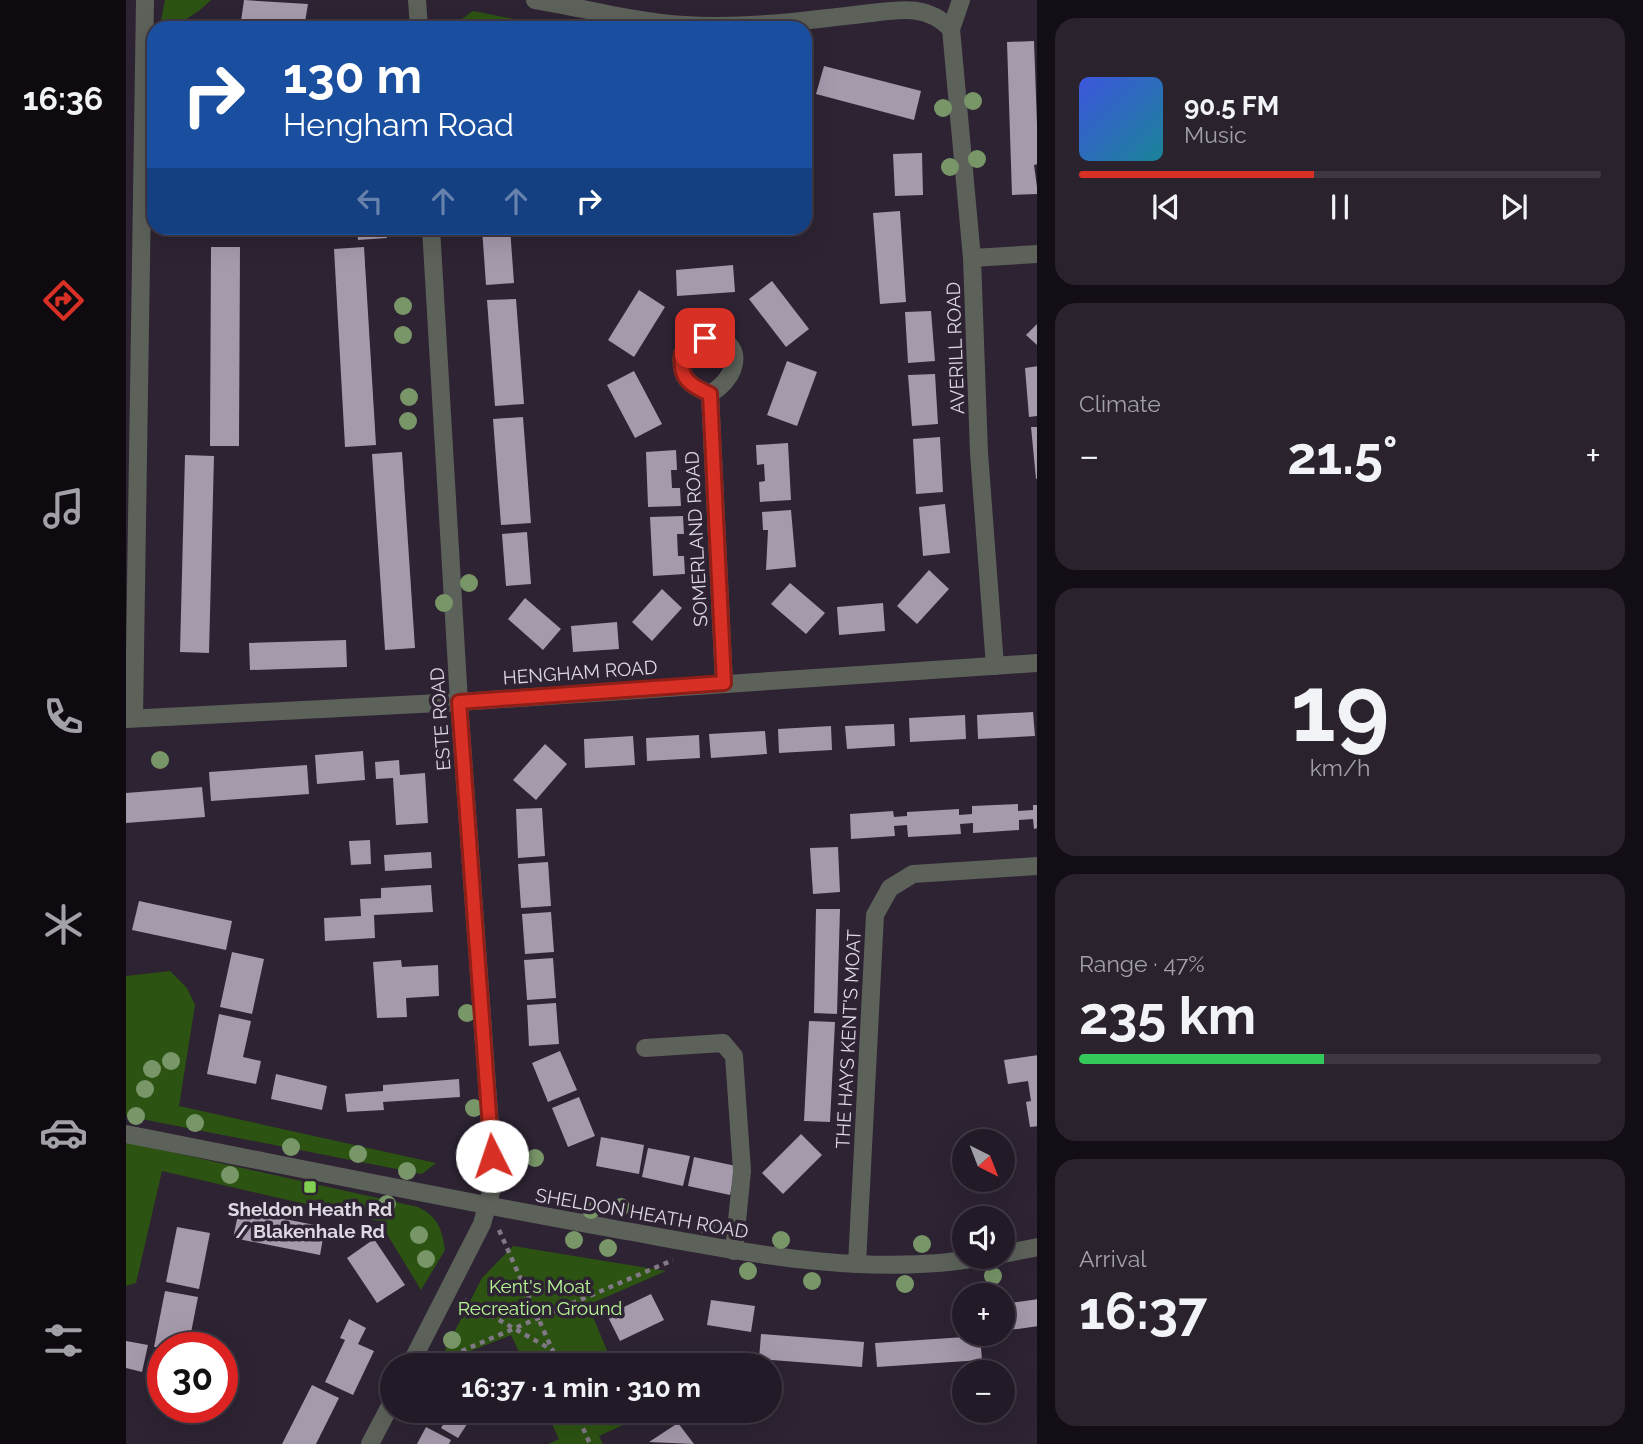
<!DOCTYPE html>
<meta charset="utf-8">
<style>
:root{--surface:#221a26;--page:#2a232e;--text:#f1f3f6;--muted:#a2a1a7;--line:#3f3843;--accent:#d93025}
body{margin:0;font-family:Raleway,sans-serif;background:var(--page);color:var(--text);height:100vh;display:flex;flex-direction:column;font-size:26px;white-space:nowrap}
*{box-sizing:border-box;margin:0}
p{font-size:23px;color:var(--muted)}
.icon{flex:none;width:38px;height:38px;fill:none;stroke:currentColor;stroke-width:2;stroke-linecap:round;stroke-linejoin:round}
.map{position:relative;flex:1;overflow:hidden}
.panel{display:flex;flex-direction:column;gap:18px;padding:18px;background:#130e15;width:606px}
.panel>*{flex:none}
.banner{position:absolute;left:21px;top:21px;width:665px;height:214px;border-radius:21px;box-shadow:0 7px 28px #0002,0 0 0 2px var(--line);background:#1a4fa0;color:#fff;overflow:hidden}
.needle{width:46px;rotate:138deg}
.controls{position:absolute;left:826px;top:1129px;display:grid;gap:14px}
.controls a{display:grid;place-items:center;width:63px;height:63px;border-radius:50%;background:var(--surface);box-shadow:0 7px 28px #0002,0 0 0 2px var(--line);font-size:35px}
.speed{position:absolute;left:21px;top:1332px;display:flex;gap:14px;font-size:35px;font-weight:700;text-align:center}
.speed>*{display:grid;place-content:center;width:91px;height:91px;border-radius:50%;background:var(--surface);box-shadow:0 7px 28px #0002,0 0 0 2px var(--line);line-height:1}
.speed .limit{border:10px solid #d22;background:#fff;color:#111}
.pin{position:absolute;display:grid;place-items:center;width:60px;height:60px;color:#fff;margin:-30px;border-radius:14px;box-shadow:0 4px 10px #0006}
.me{position:absolute;width:77px;margin:-38px;rotate:356deg;stroke-linejoin:round;filter:drop-shadow(0 0 5px #0008)}
.turn{display:flex;align-items:center;gap:24px;height:147px;padding:0 21px;font-size:32px}
.turn .icon{width:91px;height:91px;stroke-width:2.5}
.turn b{display:block;font-size:49px;line-height:60px}
.lanes{display:flex;align-items:center;height:66px;padding:0 21px;background:#0003;justify-content:center;gap:35px;direction:ltr}
.lanes .off{opacity:.35}
.big{font-size:52px;font-weight:700;line-height:1.1}
.panel .card{flex:1;display:flex;flex-direction:column;justify-content:center;gap:10px;min-width:0;padding:0 24px;border-radius:21px;background:var(--page)}
.panel .dial{align-items:center;gap:0}
.dial b{font-size:91px;line-height:1}
.song{display:flex;align-items:center;gap:21px}
.cover{width:84px;height:84px;border-radius:10px;background:linear-gradient(135deg,hsl(230 70% 55%),hsl(190 70% 35%))}
.played{height:7px;border-radius:4px;background:linear-gradient(90deg,var(--accent) 45%,var(--line) 45%)}
.keys{display:flex;justify-content:space-around;direction:ltr}
.heat{display:flex;justify-content:space-between;align-items:center;font-size:38px;direction:ltr}
.charge{height:10px;border-radius:5px;background:linear-gradient(90deg,#34c759 47%,var(--line) 0)}
.trip{position:absolute;left:254px;top:1353px;width:402px;height:70px;border-radius:35px;background:var(--surface);box-shadow:0 7px 28px #0002,0 0 0 2px var(--line);font-weight:700;line-height:70px;text-align:center}
main{display:flex;flex:1;min-height:0}
.tab-bar{display:flex;flex-direction:column;width:126px;justify-content:space-around;align-items:center;background:#0e0a0f;color:var(--muted)}
.tab-bar .icon{width:49px;height:49px}
.tab-bar .active{color:var(--accent)}
.tab-bar b{font-size:32px;color:var(--text)}
.map>svg:first-child{display:block}
</style>
<main>
<nav class="tab-bar">
<b>16:36</b>
<svg class="icon active" aria-label="directions" viewBox="0 0 24 24"><path d="M12 3l9 9-9 9-9-9zM9 14v-3h6M13 9l2 2-2 2"/></svg>
<svg class="icon" aria-label="music" viewBox="0 0 24 24"><path d="M9 18V5l10-2v13"/><circle cx="6" cy="18" r="3"/><circle cx="16" cy="16" r="3"/></svg>
<svg class="icon" aria-label="phone" viewBox="0 0 24 24"><path d="M5 4h4l2 5-3 2q2 4 5 5l2-3 5 2v4C11 20 4 13 5 4z"/></svg>
<svg class="icon" aria-label="climate" viewBox="0 0 24 24"><path d="M12 3v18M4 7l16 10M4 17L20 7"/></svg>
<svg class="icon" aria-label="car" viewBox="0 0 24 24"><path d="M5 17H2v-5l4-1 3-4h7l3 4 3 1v5h-3M9 17h6M6 11h13"/><circle cx="7" cy="17" r="2"/><circle cx="17" cy="17" r="2"/></svg>
<svg class="icon" aria-label="filters" viewBox="0 0 24 24"><path d="M4 7h16M4 17h16"/><circle cx="9" cy="7" r="2"/><circle cx="15" cy="17" r="2"/></svg>
</nav>
<div class="map">
<svg width="912" height="1444" viewBox="0 0 912 1444">
<rect width="100%" height="100%" fill="#2d2332"/>
<g fill="#2d5313">
<path d="M 39,0 L 85,0 C 71,14 55,25 34,26 Z"/>
<polygon points="347,11 388,19 377,28 323,28"/>
<polygon points="44,971 61,988 69,1005 53,1106 310,1163 296,1174 0,1116 0,976"/>
<path d="M 0,1142 L 292,1207 C 312,1217 316,1229 319,1250 L 295,1290 L 253,1221 L 36,1171 L 10,1283 L 0,1286 Z"/>
<polygon points="387,1246 540,1271 462,1305 487,1365 399,1365 385,1335 312,1364 356,1278"/>
<polygon points="420,1411 507,1411 510,1419 473,1436 477,1444 422,1444 433,1439"/>
</g>
<g fill="#a599ac">
<polygon points="118,0 182,4 178,28 115,21"/>
<polygon points="908,41 912,152 912,164 908,165 912,194 886,195 881,42"/>
<polygon points="698,66 795,91 788,120 690,94"/>
<polygon points="796,153 797,195 769,196 767,154"/>
<polygon points="774,211 780,302 754,304 747,213"/>
<rect x="62" y="228" width="28" height="9"/>
<polygon points="231,228 260,228 261,238 232,240"/>
<polygon points="356,228 384,228 388,283 360,285"/>
<polygon points="85,247 114,247 113,446 84,446"/>
<polygon points="238,247 250,445 219,447 208,249"/>
<polygon points="607,265 609,292 551,296 550,270"/>
<polygon points="646,281 683,329 660,347 623,299"/>
<polygon points="513,290 539,307 508,357 482,340"/>
<polygon points="390,299 398,404 369,406 361,300"/>
<polygon points="805,311 809,361 782,363 779,312"/>
<polygon points="912,323 912,346 900,335"/>
<polygon points="661,361 691,372 671,426 641,415"/>
<polygon points="912,366 912,416 903,417 899,368"/>
<polygon points="508,371 536,424 509,438 481,385"/>
<polygon points="809,374 812,424 786,426 782,375"/>
<polygon points="397,417 405,523 375,525 367,419"/>
<polygon points="905,427 912,427 912,478 910,479"/>
<polygon points="814,437 817,492 790,494 787,439"/>
<polygon points="662,443 665,500 634,502 633,482 639,481 638,464 631,465 630,445"/>
<polygon points="550,450 551,470 545,470 546,488 554,488 555,506 522,507 520,452"/>
<polygon points="276,452 289,648 259,650 246,454"/>
<polygon points="59,455 88,456 83,653 54,652"/>
<polygon points="819,504 824,553 797,556 793,507"/>
<polygon points="665,510 670,567 640,570 642,530 637,530 636,512"/>
<polygon points="557,516 558,534 551,534 552,556 558,556 559,574 527,576 524,517"/>
<polygon points="401,532 405,584 380,586 376,534"/>
<polygon points="803,570 823,589 791,624 771,606"/>
<polygon points="664,583 699,613 680,634 645,604"/>
<polygon points="536,589 556,608 526,641 506,622"/>
<polygon points="399,598 435,629 417,650 382,619"/>
<polygon points="757,603 759,631 713,635 711,607"/>
<polygon points="491,622 493,649 447,652 445,626"/>
<polygon points="220,640 221,667 124,670 123,643"/>
<polygon points="907,712 909,736 852,739 851,715"/>
<polygon points="839,715 840,739 784,742 783,718"/>
<polygon points="768,724 769,746 721,749 719,726"/>
<polygon points="705,726 706,750 653,753 652,729"/>
<polygon points="639,731 641,754 585,758 583,734"/>
<polygon points="573,735 574,758 521,761 520,738"/>
<polygon points="507,736 509,765 459,768 458,739"/>
<polygon points="419,744 441,764 410,800 387,780"/>
<polygon points="237,751 239,780 191,784 189,755"/>
<polygon points="273,760 274,775 299,773 302,823 270,825 267,778 250,779 249,762"/>
<polygon points="181,765 183,794 85,801 83,772"/>
<polygon points="76,787 79,817 0,823 0,793"/>
<polygon points="892,804 892,811 907,810 907,805 912,805 912,828 908,829 907,819 893,820 893,830 847,833 847,823 834,824 835,834 782,837 781,825 768,826 769,836 725,839 724,814 767,811 768,817 781,816 781,812 833,809 833,815 846,814 846,806"/>
<polygon points="416,808 419,856 392,858 390,809"/>
<polygon points="244,840 245,864 225,865 223,841"/>
<polygon points="712,847 714,892 687,894 684,848"/>
<polygon points="305,852 306,868 259,871 258,855"/>
<polygon points="422,862 425,906 395,908 392,864"/>
<polygon points="305,885 307,912 248,915 249,938 199,941 198,918 235,916 234,899 255,898 255,888"/>
<polygon points="13,901 106,921 100,950 6,930"/>
<polygon points="690,909 714,909 711,1014 688,1013"/>
<polygon points="425,912 428,952 399,954 396,914"/>
<polygon points="106,952 138,959 126,1014 94,1007"/>
<polygon points="427,958 430,998 401,1000 398,960"/>
<polygon points="275,960 276,967 312,965 313,996 280,998 281,1017 251,1018 247,962"/>
<polygon points="430,1003 433,1044 403,1046 401,1005"/>
<polygon points="93,1014 125,1021 117,1057 135,1061 130,1084 81,1074"/>
<polygon points="683,1021 709,1022 704,1122 678,1121"/>
<polygon points="434,1051 451,1090 422,1102 406,1063"/>
<polygon points="912,1055 912,1126 904,1127 900,1102 905,1101 902,1081 882,1084 878,1060"/>
<polygon points="150,1074 201,1086 196,1110 145,1099"/>
<polygon points="333,1079 334,1097 257,1102 258,1110 221,1112 219,1094 257,1091 257,1085"/>
<polygon points="453,1097 469,1136 442,1147 426,1108"/>
<polygon points="675,1134 696,1155 657,1194 636,1173"/>
<polygon points="475,1137 518,1145 513,1174 470,1166"/>
<polygon points="522,1148 564,1156 557,1186 516,1177"/>
<polygon points="568,1157 610,1166 604,1195 562,1186"/>
<polygon points="113,1210 199,1227 194,1255 107,1238"/>
<polygon points="51,1227 84,1233 73,1289 40,1282"/>
<polygon points="248,1239 279,1285 251,1303 221,1258"/>
<polygon points="39,1291 72,1297 62,1348 28,1347"/>
<polygon points="525,1294 538,1320 494,1341 481,1315"/>
<polygon points="912,1299 912,1326 877,1331 877,1304"/>
<polygon points="585,1300 629,1306 625,1332 581,1325"/>
<polygon points="223,1319 240,1328 232,1344 248,1351 227,1395 199,1382 219,1340 214,1338"/>
<polygon points="635,1334 738,1342 736,1367 633,1359"/>
<polygon points="854,1336 856,1360 751,1367 749,1343"/>
<polygon points="0,1341 22,1345 16,1372 0,1368"/>
<polygon points="186,1385 213,1398 190,1444 156,1444"/>
<polygon points="326,1410 363,1410 363,1411 345,1418 332,1438 315,1428"/>
<polygon points="552,1423 568,1444 523,1442"/>
<polygon points="300,1427 325,1440 323,1444 291,1444"/>
</g>
<g fill="none" stroke-linecap="round" stroke-linejoin="round">
<g stroke="#817985" stroke-width="4.5" stroke-dasharray="5 5" stroke-linecap="butt">
<polyline points="373,1230 433,1365"/>
<polyline points="338,1300 428,1351"/>
<polyline points="308,1363 547,1260"/>
<polyline points="449,1410 464,1444"/>
</g>
<g stroke="#5c615a" stroke-width="18">
<polyline points="291,0 293,28"/>
<path d="M 409,0 C 458,8 509,22 558,25 C 621,29 683,20 745,13 C 776,9 802,5 825,29 L 846,258 L 853,453 L 869,666"/>
<polyline points="825,29 835,0"/>
<polyline points="846,258 912,254"/>
<path d="M 584,394 C 563,385 553,378 556,354 C 600,314 633,363 584,394 L 598,683"/>
<polyline points="8,718 19,0"/>
<polyline points="0,719 333,702 912,663"/>
<polyline points="519,1048 597,1043 608,1056 616,1171 608,1251"/>
<path d="M 0,1134 C 163,1166 326,1200 489,1229 C 609,1250 741,1280 863,1256"/>
<polyline points="877,1254 912,1247"/>
<polyline points="731,1264 749,915 764,888 787,874 912,866"/>
<polyline points="284,1365 356,1224 368,1181 333,702 305,228"/>
<polyline points="244,1444 266,1402"/>
</g>
</g>
<g fill="#789668">
<circle cx="847" cy="101" r="9"/>
<circle cx="817" cy="108" r="9"/>
<circle cx="851" cy="159" r="9"/>
<circle cx="824" cy="167" r="9"/>
<circle cx="277" cy="306" r="9"/>
<circle cx="277" cy="335" r="9"/>
<circle cx="283" cy="397" r="9"/>
<circle cx="282" cy="421" r="9"/>
<circle cx="343" cy="583" r="9"/>
<circle cx="318" cy="603" r="9"/>
<circle cx="34" cy="760" r="9"/>
<circle cx="341" cy="1013" r="9"/>
<circle cx="45" cy="1061" r="9"/>
<circle cx="26" cy="1069" r="9"/>
<circle cx="19" cy="1089" r="9"/>
<circle cx="348" cy="1108" r="9"/>
<circle cx="10" cy="1116" r="9"/>
<circle cx="69" cy="1123" r="9"/>
<circle cx="165" cy="1147" r="9"/>
<circle cx="232" cy="1154" r="9"/>
<circle cx="409" cy="1158" r="9"/>
<circle cx="281" cy="1171" r="9"/>
<circle cx="104" cy="1175" r="9"/>
<circle cx="261" cy="1204" r="9"/>
<circle cx="495" cy="1207" r="9"/>
<circle cx="465" cy="1210" r="9"/>
<circle cx="580" cy="1225" r="9"/>
<circle cx="293" cy="1235" r="9"/>
<circle cx="448" cy="1240" r="9"/>
<circle cx="655" cy="1240" r="9"/>
<circle cx="796" cy="1244" r="9"/>
<circle cx="482" cy="1248" r="9"/>
<circle cx="300" cy="1259" r="9"/>
<circle cx="622" cy="1271" r="9"/>
<circle cx="867" cy="1276" r="9"/>
<circle cx="686" cy="1281" r="9"/>
<circle cx="779" cy="1284" r="9"/>
<circle cx="326" cy="1340" r="9"/>
</g>
<g fill="none" stroke-linecap="round" stroke-linejoin="round">
<defs>
<path id="route" d="M 366,1156 L 333,702 L 598,683 L 584,394 C 563,385 553,378 556,354 L 579,338"/>
</defs>
<use href="#route" stroke="#8d1f18" stroke-width="18"/>
<use href="#route" stroke="#d93025" stroke-width="12"/>
</g>
<rect fill="#81d051" stroke="#2d2332" stroke-width="2.5" x="177" y="1180" width="14" height="14" rx="3.5"/>
<g text-anchor="middle" stroke-width="7" stroke-linejoin="round" paint-order="stroke">
<g font-size="19" fill="#ded8e2" stroke="#2d2332">
<text transform="translate(829 348) rotate(-92)" y="7">AVERILL ROAD</text>
<text transform="translate(570 539) rotate(-93)" y="7">SOMERLAND ROAD</text>
<text transform="translate(454 672) rotate(-4)" y="7">HENGHAM ROAD</text>
<text transform="translate(314 719) rotate(-94)" y="7">ESTE ROAD</text>
<text transform="translate(722 1039) rotate(-87)" y="7">THE HAYS KENT'S MOAT</text>
<text transform="translate(516 1213) rotate(10)" y="7">SHELDON HEATH ROAD</text>
</g>
<g font-size="19" font-weight="bold" fill="#ded8e2" stroke="#2d2332">
<text x="184" y="1216">Sheldon Heath Rd<tspan x="184" dy="22">/ Blakenhale Rd</tspan></text>
</g>
<g font-size="19" fill="#b5f594" stroke="#2d2332">
<text x="414" y="1293">Kent's Moat<tspan x="414" dy="22">Recreation Ground</tspan></text>
</g>
</g>
</svg>
<div class="controls">
<a><svg class="needle" viewBox="-14 -14 28 28"><path d="M0-13l5 13h-10z" fill="#e53935"/><path d="M0 13l5-13h-10z" fill="#a2a1a7"/></svg></a>
<a><svg class="icon" aria-label="sound" viewBox="0 0 24 24"><path d="M4 9h4l5-4v14l-5-4H4zM17 9q2 3 0 6"/></svg></a>
<a>+</a>
<a>−</a>
</div>
<div class="speed"><div class="limit">30</div></div>
<div class="pin" style="left:579px;top:338px;background:#d93025"><svg class="icon" aria-label="arrive" viewBox="0 0 24 24"><path d="M6 21V4h12l-3 4 3 4H6"/></svg></div>
<svg class="me" style="left:366px;top:1156px" viewBox="-20 -20 40 40"><circle r="19" fill="#fff"/><path d="M0-13L10 11 0 6-10 11z" fill="#d93025"/></svg>
<div class="trip">16:37 · 1 min · 310 m</div>
<div class="banner">
<div class="turn"><svg class="icon" aria-label="right" viewBox="0 0 24 24"><path d="M7 20v-9h11M14 6l5 5-5 5"/></svg><div><b>130 m</b>Hengham Road</div></div>
<div class="lanes"><svg class="icon off" aria-label="left" viewBox="0 0 24 24"><path d="M17 20v-9H6M10 6l-5 5 5 5"/></svg><svg class="icon off" aria-label="ahead" viewBox="0 0 24 24"><path d="M12 20V5M6 11l6-6 6 6"/></svg><svg class="icon off" aria-label="ahead" viewBox="0 0 24 24"><path d="M12 20V5M6 11l6-6 6 6"/></svg><svg class="icon" aria-label="right" viewBox="0 0 24 24"><path d="M7 20v-9h11M14 6l5 5-5 5"/></svg></div>
</div>
</div>
<section class="panel">
<div class="card">
<div class="song"><i class="cover"></i><div><b>90.5 FM</b><p>Music</p></div></div>
<div class="played"></div>
<div class="keys"><svg class="icon" aria-label="previous" viewBox="0 0 24 24"><path d="M18 5L8 12l10 7zM5 5v14"/></svg><svg class="icon" aria-label="pause" viewBox="0 0 24 24"><path d="M8 5v14M16 5v14"/></svg><svg class="icon" aria-label="next" viewBox="0 0 24 24"><path d="M6 5l10 7-10 7zM19 5v14"/></svg></div>
</div>
<div class="card"><p>Climate</p>
<div class="heat"><a>−</a><b class="big">21.5°</b><a>+</a></div>
</div>
<div class="card dial"><b>19</b><p>km/h</p></div>
<div class="card"><p>Range · 47%</p><b class="big">235 km</b><div class="charge"></div></div>
<div class="card"><p>Arrival</p><b class="big">16:37</b></div>
</section>
</main>
